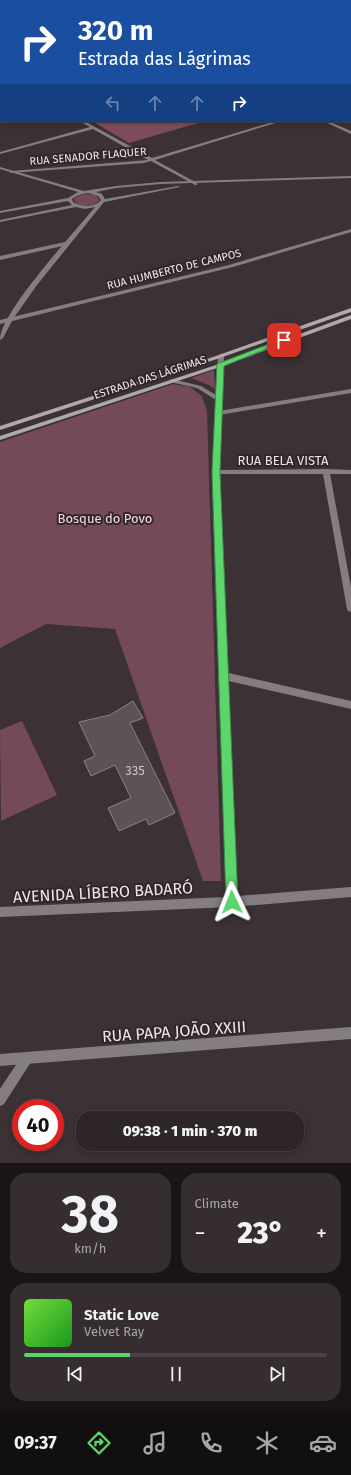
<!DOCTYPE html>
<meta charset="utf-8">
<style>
:root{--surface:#2d2528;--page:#352d30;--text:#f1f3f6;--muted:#a7a5a8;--line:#484245;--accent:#5cd56d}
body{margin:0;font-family:"Fira Sans",sans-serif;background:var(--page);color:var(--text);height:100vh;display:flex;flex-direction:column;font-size:15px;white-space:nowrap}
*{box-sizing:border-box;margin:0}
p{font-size:13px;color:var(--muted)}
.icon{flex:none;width:22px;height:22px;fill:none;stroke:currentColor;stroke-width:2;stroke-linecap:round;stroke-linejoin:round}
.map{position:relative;height:1163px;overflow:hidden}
.drawer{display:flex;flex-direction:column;gap:10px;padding:10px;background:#191416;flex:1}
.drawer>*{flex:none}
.hud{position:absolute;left:0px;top:0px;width:351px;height:122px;box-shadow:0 2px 6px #0003,0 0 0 1px var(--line);background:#1a4fa0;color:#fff;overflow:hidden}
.speed{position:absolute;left:12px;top:1099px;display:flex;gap:8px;font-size:20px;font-weight:700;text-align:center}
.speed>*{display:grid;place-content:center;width:52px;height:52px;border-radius:50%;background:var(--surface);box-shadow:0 2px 6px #0003,0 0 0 1px var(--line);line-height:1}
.speed .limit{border:6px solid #d22;background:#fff;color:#111}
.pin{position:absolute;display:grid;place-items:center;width:34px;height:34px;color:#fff;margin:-17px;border-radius:8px;box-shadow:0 2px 6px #0006}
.me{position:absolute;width:44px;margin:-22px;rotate:358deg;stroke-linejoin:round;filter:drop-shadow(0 0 3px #0008)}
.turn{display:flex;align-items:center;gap:14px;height:84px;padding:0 12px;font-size:18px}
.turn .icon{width:52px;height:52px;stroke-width:2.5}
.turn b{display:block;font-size:28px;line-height:34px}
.lanes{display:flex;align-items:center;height:38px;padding:0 12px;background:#0003;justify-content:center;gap:20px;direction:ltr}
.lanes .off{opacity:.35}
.big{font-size:30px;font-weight:800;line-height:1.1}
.drawer .card{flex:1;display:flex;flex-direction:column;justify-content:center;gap:6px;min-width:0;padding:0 14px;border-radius:16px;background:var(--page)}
.drawer .dial{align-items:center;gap:0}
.dial b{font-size:52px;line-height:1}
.song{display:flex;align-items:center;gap:12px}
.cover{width:48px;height:48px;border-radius:6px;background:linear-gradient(135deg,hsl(100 70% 55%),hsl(120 70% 35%))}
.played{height:4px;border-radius:2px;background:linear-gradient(90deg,var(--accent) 35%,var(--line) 35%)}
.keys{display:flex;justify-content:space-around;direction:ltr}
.heat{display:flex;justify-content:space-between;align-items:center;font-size:22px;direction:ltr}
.drawer .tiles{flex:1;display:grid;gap:10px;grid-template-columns:1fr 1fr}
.card:last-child{grid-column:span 2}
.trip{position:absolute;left:76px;top:1111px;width:228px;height:40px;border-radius:16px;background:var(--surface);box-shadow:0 2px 6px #0003,0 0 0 1px var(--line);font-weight:800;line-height:40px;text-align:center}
.tabs{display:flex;height:64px;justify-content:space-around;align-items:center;background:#120f10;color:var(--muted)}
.tabs .icon{width:28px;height:28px}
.tabs .active{color:var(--accent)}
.tabs b{font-size:18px;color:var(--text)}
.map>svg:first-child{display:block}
</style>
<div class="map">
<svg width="351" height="1163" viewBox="0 0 351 1163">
<rect width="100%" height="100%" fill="#3c3135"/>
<g fill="#744959">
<path d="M 88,194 L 96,195 L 99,199 L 99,201 C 92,207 82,207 75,202 L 74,198 L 80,195 Z"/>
<polygon points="214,370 215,389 209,385 191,378"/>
<polygon points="173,384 190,387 202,396 207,411 221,881 203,881 115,629 46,624 0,648 0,442"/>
<polygon points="22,721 57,795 1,821 0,730"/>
</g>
<polygon fill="#7f4c5f" points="92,121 205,121 129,143"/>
<polygon fill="#5d5255" stroke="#8e8185" points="133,701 143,718 130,723 175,813 149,825 146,819 119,831 108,808 131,798 115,765 91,776 84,761 95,756 79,722 110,715"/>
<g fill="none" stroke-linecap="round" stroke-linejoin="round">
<rect fill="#847e80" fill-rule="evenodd" x="214" y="0" width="4" height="1"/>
<g fill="#847e80" fill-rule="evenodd">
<polygon points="350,5 351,5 350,9"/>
<rect x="350" y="27" width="1" height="2"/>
<rect x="350" y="44" width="1" height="2"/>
<rect x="350" y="55" width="1" height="2"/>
<rect x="350" y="63" width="1" height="2"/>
<rect x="0" y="73" width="1" height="3"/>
<rect x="0" y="98" width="1" height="2"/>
<rect x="350" y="98" width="1" height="2"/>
<polygon points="79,121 84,121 152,158 276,121 282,121 155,160 197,183 197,185 195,185 151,161 144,163 10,173 10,171 12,171 148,160 93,129 0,154 0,152 90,127"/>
<polygon points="323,121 328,121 351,131 351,134"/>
<polygon points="351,229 351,232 233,267 0,324 0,320 229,265"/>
<polygon points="65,242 67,243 67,245 0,260 0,256"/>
<polygon points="351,389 351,393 219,415 216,413 219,411"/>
<polygon points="326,469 351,470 351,474 330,474 351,587 351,612 348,611 347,609 323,474 216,474 212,472 216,470"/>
<polygon points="224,672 351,701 351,709 224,680 221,679 220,676 221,673"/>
<polygon points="27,1052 31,1054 33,1058 31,1062 4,1104 0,1106 0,1089 23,1054"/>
</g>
<g fill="#847e80" fill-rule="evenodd">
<path d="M 0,167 L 84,191 L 116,186 L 160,182 L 351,176 L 351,178 L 160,184 L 116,188 L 96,192 L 102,194 L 105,199 L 178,186 L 180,187 L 104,202 L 37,285 L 13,319 L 3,338 L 0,340 C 0,312 75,232 95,207 L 85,209 L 76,207 L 0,222 L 0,220 L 72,205 L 68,201 L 0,213 L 0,211 L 68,198 L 78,192 L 0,169 ZM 88,193 L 98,196 L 101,200 C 94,208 81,207 73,202 L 72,199 C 77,195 82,194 88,193 Z"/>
<polygon points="221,354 224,356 220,472 237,896 351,887 351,897 232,907 0,917 0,907 226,897 212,472 216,400 197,388 170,382 169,381 172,379 201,386 216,395 218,356"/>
<polygon points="351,1027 351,1039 0,1066 0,1054"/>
</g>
<g fill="#b0a8aa" fill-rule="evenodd">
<polygon points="94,0 100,0 92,1"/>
<polygon points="0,31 1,31 0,34"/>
<polygon points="351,308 351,312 217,359 0,430 0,426 213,357"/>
<polygon points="351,315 351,319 223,366 0,440 0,436 219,364"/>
</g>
</g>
<polygon fill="#5cd56d" stroke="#3c8a47" points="282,339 288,340 224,366 220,472 238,902 236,906 232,908 228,906 226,902 212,472 217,364"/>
<g text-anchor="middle" stroke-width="4" stroke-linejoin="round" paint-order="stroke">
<g font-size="11" fill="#eee7ea" stroke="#31272b">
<text transform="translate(88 156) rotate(-5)" y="4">RUA SENADOR FLAQUER</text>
<text transform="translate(174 269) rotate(-14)" y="4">RUA HUMBERTO DE CAMPOS</text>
<text transform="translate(150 377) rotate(-18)" y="4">ESTRADA DAS LÁGRIMAS</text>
</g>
<g font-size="13" fill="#eee7ea" stroke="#31272b">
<text x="283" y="465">RUA BELA VISTA</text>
</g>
<g font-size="13" fill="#fad7e3" stroke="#31272b">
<text x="105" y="523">Bosque do Povo</text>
</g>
<g font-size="13" fill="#cac2c5">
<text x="135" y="775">335</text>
</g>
<g font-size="16" fill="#eee7ea" stroke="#31272b">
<text transform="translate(103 892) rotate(-3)" y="6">AVENIDA LÍBERO BADARÓ</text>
<text transform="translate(174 1031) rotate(-4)" y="6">RUA PAPA JOÃO XXIII</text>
</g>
</g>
</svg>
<div class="speed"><div class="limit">40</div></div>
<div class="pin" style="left:284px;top:340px;background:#d93025"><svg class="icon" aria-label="arrive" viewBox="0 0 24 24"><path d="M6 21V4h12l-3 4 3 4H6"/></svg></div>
<svg class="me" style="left:232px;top:902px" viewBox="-20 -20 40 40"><path d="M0-17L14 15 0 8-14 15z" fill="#5cd56d" stroke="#fff" stroke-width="4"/></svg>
<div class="trip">09:38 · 1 min · 370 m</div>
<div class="hud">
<div class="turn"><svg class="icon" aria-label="right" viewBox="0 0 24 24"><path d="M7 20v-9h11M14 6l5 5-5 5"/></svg><div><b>320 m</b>Estrada das Lágrimas</div></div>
<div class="lanes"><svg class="icon off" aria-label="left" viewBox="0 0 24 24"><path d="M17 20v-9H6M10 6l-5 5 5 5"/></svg><svg class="icon off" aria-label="ahead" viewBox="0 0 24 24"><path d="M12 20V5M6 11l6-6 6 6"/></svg><svg class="icon off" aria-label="ahead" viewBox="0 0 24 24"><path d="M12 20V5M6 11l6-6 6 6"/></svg><svg class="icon" aria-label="right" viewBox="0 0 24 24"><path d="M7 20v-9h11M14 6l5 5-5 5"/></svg></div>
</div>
</div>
<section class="drawer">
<div class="tiles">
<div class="card dial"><b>38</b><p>km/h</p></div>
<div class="card"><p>Climate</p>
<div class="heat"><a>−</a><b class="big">23°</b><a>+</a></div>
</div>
<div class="card">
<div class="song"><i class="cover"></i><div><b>Static Love</b><p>Velvet Ray</p></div></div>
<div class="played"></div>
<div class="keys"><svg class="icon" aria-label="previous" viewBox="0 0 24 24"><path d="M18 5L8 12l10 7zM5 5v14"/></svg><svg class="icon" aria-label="pause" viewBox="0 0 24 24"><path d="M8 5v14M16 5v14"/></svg><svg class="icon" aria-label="next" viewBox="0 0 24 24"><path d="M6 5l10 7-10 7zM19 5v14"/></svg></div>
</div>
</div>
</section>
<nav class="tabs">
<b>09:37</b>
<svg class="icon active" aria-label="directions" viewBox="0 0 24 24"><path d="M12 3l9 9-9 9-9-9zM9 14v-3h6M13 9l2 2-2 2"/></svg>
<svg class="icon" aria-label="music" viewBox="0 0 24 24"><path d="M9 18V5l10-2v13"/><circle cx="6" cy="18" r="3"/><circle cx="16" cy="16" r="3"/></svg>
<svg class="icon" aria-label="phone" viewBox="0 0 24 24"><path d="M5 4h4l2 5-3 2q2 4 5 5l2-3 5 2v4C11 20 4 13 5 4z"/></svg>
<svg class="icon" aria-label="climate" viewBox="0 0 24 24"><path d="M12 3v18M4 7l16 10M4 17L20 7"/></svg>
<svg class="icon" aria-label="car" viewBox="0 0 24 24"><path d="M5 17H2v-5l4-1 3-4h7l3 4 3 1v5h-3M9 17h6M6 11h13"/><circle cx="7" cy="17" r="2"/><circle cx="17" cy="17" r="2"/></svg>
</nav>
